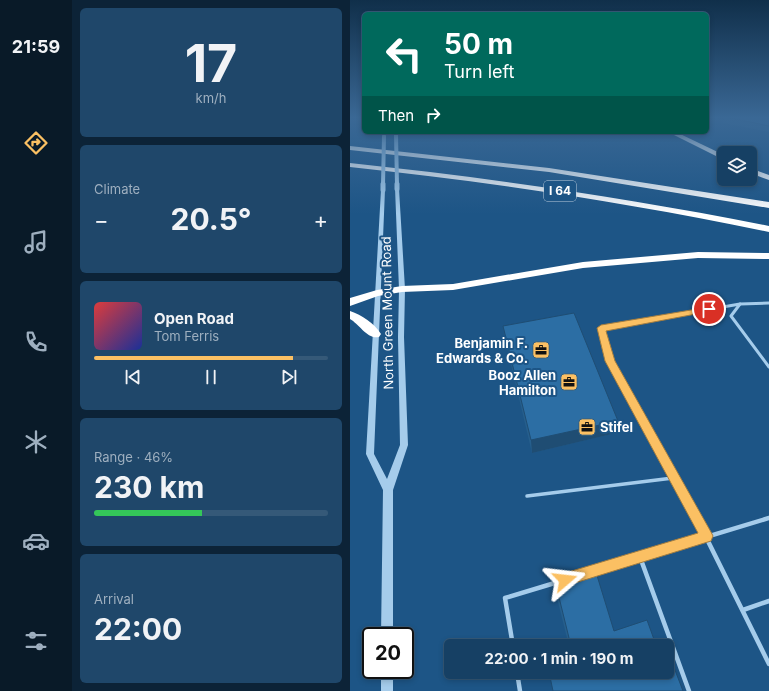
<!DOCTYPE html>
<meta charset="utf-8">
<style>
:root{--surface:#164064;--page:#1f476a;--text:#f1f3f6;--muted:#9eafbf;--line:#355978;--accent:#fbc063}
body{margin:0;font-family:Inter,sans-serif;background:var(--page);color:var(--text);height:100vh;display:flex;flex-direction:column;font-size:15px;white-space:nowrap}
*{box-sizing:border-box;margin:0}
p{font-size:13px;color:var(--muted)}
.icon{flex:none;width:22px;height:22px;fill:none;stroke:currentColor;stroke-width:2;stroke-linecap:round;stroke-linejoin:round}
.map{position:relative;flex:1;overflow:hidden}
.panel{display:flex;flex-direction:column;gap:8px;padding:8px;background:#0c2337;width:278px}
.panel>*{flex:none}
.guide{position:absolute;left:12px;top:12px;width:347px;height:122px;border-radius:6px;box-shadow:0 2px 6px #0003,0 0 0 1px var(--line);background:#00695c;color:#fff;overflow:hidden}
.tools{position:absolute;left:367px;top:146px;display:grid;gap:8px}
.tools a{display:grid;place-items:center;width:40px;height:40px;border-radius:6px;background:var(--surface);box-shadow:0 2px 6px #0003,0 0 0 1px var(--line);font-size:20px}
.speed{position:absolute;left:12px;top:627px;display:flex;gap:8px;font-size:20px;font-weight:700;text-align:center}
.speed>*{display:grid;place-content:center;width:52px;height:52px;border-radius:50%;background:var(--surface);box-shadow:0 2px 6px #0003,0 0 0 1px var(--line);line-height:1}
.speed .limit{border:2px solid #111;border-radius:6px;background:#fff;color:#111}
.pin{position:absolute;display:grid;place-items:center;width:34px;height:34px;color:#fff;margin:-17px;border:2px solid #fff;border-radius:50%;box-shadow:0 1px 4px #0007}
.me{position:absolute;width:44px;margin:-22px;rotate:73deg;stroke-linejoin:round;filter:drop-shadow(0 0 3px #0008)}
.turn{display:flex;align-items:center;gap:14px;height:84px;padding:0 16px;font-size:18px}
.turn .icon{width:52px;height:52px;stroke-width:2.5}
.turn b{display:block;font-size:28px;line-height:34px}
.then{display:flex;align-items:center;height:38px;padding:0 16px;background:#0003;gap:8px;font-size:15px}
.big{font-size:30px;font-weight:700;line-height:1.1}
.panel .tile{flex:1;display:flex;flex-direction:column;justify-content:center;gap:6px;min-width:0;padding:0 14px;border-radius:6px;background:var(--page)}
.panel .dial{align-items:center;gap:0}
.dial b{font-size:52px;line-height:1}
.song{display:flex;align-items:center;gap:12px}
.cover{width:48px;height:48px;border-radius:6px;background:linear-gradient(135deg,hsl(0 70% 55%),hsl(230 70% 35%))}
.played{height:4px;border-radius:2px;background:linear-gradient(90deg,var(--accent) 85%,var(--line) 85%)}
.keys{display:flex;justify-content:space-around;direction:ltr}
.heat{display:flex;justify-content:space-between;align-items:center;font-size:22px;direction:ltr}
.charge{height:6px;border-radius:3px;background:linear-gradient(90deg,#34c759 46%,var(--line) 0)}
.trip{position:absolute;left:94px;top:639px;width:230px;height:40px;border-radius:6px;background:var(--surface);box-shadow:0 2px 6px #0003,0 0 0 1px var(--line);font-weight:700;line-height:40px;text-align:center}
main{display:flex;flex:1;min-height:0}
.tab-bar{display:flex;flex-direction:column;width:72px;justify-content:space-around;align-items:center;background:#091a28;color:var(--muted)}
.tab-bar .icon{width:28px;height:28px}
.tab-bar .current{color:var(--accent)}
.tab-bar b{font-size:18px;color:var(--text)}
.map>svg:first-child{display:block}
</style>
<main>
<nav class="tab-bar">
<b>21:59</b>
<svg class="icon current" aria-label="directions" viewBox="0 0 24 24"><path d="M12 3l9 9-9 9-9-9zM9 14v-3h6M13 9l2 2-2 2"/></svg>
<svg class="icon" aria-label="music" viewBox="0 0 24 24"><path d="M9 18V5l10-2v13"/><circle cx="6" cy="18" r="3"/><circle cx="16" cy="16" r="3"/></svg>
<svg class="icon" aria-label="phone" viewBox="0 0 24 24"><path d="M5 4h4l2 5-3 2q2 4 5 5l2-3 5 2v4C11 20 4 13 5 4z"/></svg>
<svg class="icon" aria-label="climate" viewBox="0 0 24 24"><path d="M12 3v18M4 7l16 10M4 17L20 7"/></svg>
<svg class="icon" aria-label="car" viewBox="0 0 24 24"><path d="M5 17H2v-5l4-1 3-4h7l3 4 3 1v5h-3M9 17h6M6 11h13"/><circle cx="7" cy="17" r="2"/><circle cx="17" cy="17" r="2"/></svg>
<svg class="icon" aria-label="filters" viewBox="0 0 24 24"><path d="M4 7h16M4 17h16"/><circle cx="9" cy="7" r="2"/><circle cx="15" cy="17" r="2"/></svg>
</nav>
<section class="panel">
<div class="tile dial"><b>17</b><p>km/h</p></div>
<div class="tile"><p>Climate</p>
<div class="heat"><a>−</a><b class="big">20.5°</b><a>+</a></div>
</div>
<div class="tile">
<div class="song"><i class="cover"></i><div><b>Open Road</b><p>Tom Ferris</p></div></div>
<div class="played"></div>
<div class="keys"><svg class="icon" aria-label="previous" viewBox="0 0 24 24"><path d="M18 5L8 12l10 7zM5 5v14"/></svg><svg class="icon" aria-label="pause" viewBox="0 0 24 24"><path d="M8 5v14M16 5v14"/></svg><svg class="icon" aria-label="next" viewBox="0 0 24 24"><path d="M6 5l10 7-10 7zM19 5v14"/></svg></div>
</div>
<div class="tile"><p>Range · 46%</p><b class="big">230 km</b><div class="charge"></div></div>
<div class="tile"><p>Arrival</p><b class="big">22:00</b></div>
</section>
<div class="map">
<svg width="419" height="691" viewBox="0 0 419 691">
<rect width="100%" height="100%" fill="#1d5586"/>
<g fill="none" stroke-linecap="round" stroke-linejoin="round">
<g stroke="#a5cceb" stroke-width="3">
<polyline points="419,303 390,304 381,316 419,367"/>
<polyline points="270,378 260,361 251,328 390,304"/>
</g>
<g stroke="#a5cceb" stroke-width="3.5">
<polyline points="269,377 346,516"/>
<polyline points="177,496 323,478"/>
</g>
<g stroke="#a5cceb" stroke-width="4.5">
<polyline points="345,515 419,664"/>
<polyline points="242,571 290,557"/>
<polyline points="393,610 419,601"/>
<polyline points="163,646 155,598 208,582"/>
<polyline points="167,672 170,691"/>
<polyline points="339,691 290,557 419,518"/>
</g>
<g fill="#a5cceb" fill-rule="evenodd">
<polygon points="45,188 49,189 55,289 54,337 58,445 43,490 43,636 31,636 33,490 16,454 31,190 33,189 35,190 24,454 37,479 50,445 48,337 49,289"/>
<rect x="31" y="670" width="12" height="21"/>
</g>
<g fill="#fff" fill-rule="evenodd">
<polygon points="318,132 326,132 374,155 374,160"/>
<polygon points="0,146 199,168 419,202 419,208 199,172 0,150"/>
<path d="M 0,163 C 141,178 280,198 419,226 L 419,232 C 280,203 141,182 0,167 Z"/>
<polygon points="400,168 419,175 419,180 400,173"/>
<polygon points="348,252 419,253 419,259 348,258 233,268 103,290 52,292 28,296 0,306 0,298 27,290 52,286 103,284 233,262"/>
<path d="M 0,311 C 12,315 24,323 31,334 L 29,337 C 18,340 9,324 0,319 Z"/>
</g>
<g stroke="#a5cceb" stroke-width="4">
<polyline points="46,134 47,185"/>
<polyline points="33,185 34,136"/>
</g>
<g stroke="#a5cceb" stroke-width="5">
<polyline points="47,184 47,189"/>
<polyline points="33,190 33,184"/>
</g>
</g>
<g fill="#265f8d">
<polygon points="375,117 419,117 419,132 373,123"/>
<polygon points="153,326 266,433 182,453 155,339"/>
<polygon points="205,581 264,631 306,645 316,646 219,646 205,590"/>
</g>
<polygon fill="#1f4d73" points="268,421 266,433 182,453 181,440"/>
<g fill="#2c6ea4" stroke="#1f4d73">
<polygon points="376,117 419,117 419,126"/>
<polygon points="224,313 268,421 181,440 153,326"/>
<polygon points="245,569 264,631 297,620 306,645 315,642 316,646 221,646 205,581"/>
<polygon points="317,649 333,691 203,691 199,672 317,672"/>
</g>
<linearGradient id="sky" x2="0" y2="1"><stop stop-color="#102f4a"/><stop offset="0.55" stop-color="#3a6895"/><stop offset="1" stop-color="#3a6895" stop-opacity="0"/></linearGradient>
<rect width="419" height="214" fill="url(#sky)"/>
<polygon fill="#fbc063" stroke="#a37d40" points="359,307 363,309 362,311 256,331 265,361 361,532 363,536 361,541 215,586 210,585 208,580 210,575 215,573 348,533 255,361 247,328 251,325"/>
<defs>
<symbol id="office-square" viewBox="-11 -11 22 22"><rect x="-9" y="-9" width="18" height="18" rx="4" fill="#fbc063" stroke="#1d5586"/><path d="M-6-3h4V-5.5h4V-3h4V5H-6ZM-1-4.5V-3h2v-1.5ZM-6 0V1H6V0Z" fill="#111"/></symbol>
</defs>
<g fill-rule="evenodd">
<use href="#office-square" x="181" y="340" width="20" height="20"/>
<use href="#office-square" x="209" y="372" width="20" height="20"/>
<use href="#office-square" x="227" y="417" width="20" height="20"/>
</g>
<g text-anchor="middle" stroke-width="4" stroke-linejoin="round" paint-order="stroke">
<rect fill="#1d5586" stroke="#bbccdb" stroke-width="1" x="194" y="181" width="32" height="20" rx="3"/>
<g font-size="12" font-weight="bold" fill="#fff">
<text x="210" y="195">I 64</text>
</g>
<g font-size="13" fill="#fff" stroke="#1d5586">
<text transform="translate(37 313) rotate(-91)" y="5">North Green Mount Road</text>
</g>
<g font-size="13" font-weight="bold" fill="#fff" stroke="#1d5586" text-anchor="end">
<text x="178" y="348">Benjamin F.<tspan x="178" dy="15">Edwards &amp; Co.</tspan></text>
<text x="206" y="380">Booz Allen<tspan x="206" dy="15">Hamilton</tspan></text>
<text x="250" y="432" text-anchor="start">Stifel</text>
</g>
</g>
</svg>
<div class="tools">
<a><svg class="icon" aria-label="layers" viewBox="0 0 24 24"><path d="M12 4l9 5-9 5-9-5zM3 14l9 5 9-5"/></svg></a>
</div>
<div class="speed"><div class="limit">20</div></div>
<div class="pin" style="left:359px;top:309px;background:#d93025"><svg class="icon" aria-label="arrive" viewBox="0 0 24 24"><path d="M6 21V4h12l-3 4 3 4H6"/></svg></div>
<svg class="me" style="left:215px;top:580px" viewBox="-20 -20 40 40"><path d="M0-17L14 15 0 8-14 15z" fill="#fbc063" stroke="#fff" stroke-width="4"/></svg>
<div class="trip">22:00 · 1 min · 190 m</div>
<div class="guide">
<div class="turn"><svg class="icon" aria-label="left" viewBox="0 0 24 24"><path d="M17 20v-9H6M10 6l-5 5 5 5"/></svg><div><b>50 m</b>Turn left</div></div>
<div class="then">Then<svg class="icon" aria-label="right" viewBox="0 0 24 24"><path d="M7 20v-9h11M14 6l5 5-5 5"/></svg></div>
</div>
</div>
</main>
